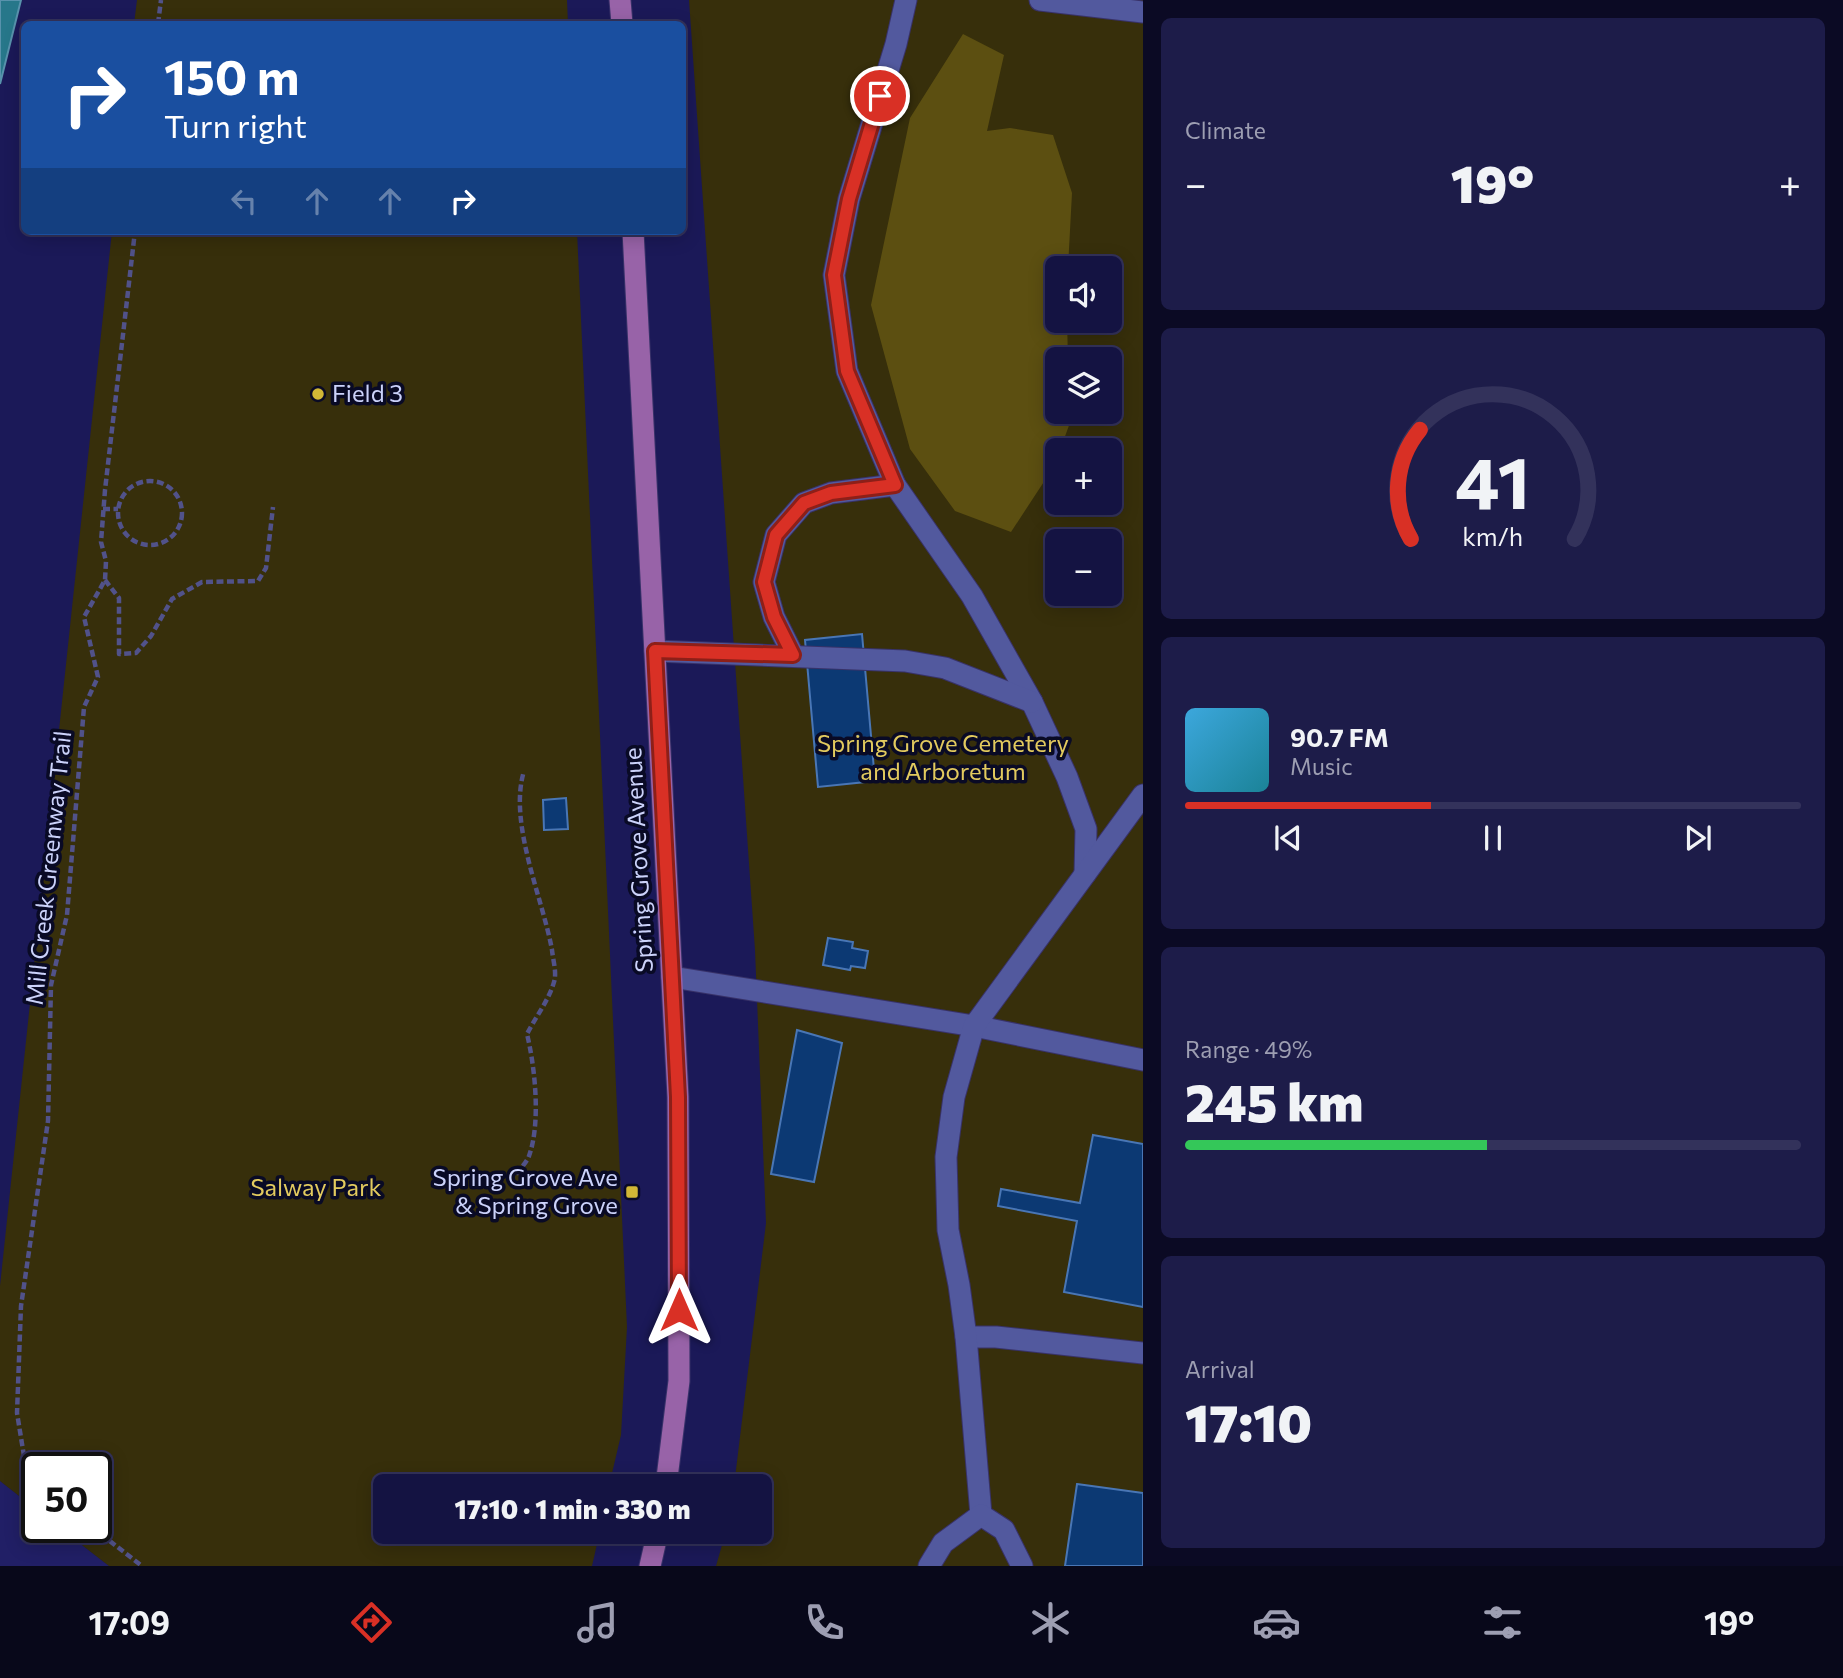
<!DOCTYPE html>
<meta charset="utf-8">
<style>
:root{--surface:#141342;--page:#1d1c49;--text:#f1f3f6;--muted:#9d9eb2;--line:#33325b;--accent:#d93025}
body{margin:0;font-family:Commissioner,sans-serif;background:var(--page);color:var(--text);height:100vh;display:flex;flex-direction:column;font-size:26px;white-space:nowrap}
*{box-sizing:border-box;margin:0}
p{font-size:23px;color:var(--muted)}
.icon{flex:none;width:38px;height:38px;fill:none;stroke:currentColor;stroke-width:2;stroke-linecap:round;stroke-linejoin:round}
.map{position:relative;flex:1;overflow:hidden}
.panel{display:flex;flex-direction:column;gap:18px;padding:18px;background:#0b0a24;width:700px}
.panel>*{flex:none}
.guide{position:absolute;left:21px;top:21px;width:665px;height:214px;border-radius:10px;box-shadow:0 4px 18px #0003,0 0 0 2px var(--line);background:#1a4fa0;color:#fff;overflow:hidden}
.buttons{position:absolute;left:1045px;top:256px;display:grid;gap:14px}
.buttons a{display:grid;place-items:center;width:77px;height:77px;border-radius:10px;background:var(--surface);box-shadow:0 4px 18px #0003,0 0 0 2px var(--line);font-size:35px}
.speed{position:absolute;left:21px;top:1452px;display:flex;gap:14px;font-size:35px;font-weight:700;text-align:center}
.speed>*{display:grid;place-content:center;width:91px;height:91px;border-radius:50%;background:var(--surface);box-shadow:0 4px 18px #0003,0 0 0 2px var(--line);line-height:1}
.speed .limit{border:4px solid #111;border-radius:10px;background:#fff;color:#111}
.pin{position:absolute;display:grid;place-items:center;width:60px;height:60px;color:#fff;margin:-30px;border:4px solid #fff;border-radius:50%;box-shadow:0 2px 7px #0007}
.me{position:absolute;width:77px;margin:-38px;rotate:0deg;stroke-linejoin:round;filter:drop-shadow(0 0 5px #0008)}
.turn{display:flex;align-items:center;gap:24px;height:147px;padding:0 28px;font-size:32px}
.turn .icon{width:91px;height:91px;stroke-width:2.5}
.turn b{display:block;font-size:49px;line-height:60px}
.lanes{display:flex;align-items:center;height:66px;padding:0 28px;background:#0003;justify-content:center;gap:35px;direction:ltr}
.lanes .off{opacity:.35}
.big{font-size:52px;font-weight:800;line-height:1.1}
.panel .card{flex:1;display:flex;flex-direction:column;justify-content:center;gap:10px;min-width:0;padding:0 24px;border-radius:10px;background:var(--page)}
.panel .dial{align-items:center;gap:0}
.dial svg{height:182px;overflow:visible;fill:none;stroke:var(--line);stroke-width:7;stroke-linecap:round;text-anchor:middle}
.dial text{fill:var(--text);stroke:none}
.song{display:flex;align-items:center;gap:21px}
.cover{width:84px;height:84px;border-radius:10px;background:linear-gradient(135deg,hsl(200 70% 55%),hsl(190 70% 35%))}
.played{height:7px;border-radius:4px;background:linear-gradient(90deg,var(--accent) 40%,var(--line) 40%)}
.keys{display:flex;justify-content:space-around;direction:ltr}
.heat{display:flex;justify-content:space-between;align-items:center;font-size:38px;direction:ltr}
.charge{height:10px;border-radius:5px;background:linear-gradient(90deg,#34c759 49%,var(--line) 0)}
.trip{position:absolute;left:373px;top:1474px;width:399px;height:70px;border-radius:10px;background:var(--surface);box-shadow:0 4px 18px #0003,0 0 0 2px var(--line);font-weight:800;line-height:70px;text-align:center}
.menu{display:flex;height:112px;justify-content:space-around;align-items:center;background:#08081a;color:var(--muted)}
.menu .icon{width:49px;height:49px}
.menu .active{color:var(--accent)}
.menu b{font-size:32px;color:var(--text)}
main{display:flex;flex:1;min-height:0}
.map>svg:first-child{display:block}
</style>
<main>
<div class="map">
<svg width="1143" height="1566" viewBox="0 0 1143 1566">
<rect width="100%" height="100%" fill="#1b1958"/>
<polygon fill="#211f66" points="0,1481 37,1510 37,1528 60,1528 109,1566 0,1566"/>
<g fill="#372f0b" fill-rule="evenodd">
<polygon points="137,0 567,0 568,24 134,24"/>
<path d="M 689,0 L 1143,0 L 1143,1566 L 716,1566 L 726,1531 L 760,1531 L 760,1486 L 734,1486 L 766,1223 L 755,950 ZM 1057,268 L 1110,268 L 1110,320 L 1057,320 ZM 1057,359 L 1110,359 L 1110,411 L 1057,411 ZM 1057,450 L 1110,450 L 1110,502 L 1057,502 ZM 1057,541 L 1110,541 L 1110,593 L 1057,593 Z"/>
<polygon points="112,231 577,231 627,1327 621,1435 609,1486 385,1486 385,1531 600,1531 592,1566 109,1566 60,1528 96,1528 96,1468 37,1468 37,1510 0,1481 0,1286"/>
</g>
<polygon fill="#5c4f11" points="963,34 1004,55 987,131 1010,128 1053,135 1072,193 1068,268 1057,268 1057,320 1067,320 1068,359 1057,359 1057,411 1070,411 1071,420 1060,450 1057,450 1051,471 1011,532 955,511 910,449 871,305 910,118"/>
<polygon fill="#27778a" stroke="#5892ac" stroke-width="2" points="0,0 21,0 0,84"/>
<g fill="#0c3973" stroke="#4976b5" stroke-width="2">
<polygon points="862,634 875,781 818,787 805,640"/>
<polygon points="566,798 568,829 544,830 543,800"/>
<polygon points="828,938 853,942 852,948 868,951 865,968 851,966 850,970 823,965"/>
<polygon points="797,1030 842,1043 814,1182 771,1174"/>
<polygon points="1093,1135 1143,1144 1143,1307 1064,1292 1077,1221 998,1206 1001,1189 1080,1203"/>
<polygon points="1077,1484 1143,1493 1143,1566 1065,1566"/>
</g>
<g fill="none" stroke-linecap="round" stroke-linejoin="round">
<defs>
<g id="minor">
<polyline points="906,0 896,44 849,199 834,275 847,371 895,485 972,596 1032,702 1067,777 1086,829 1085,874"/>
<polyline points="1040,0 1143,12"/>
<polyline points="655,651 905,661 945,668 1032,702"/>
<polyline points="793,655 774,617 764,582 776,535 804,503 831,493 895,485"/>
<polyline points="672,977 974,1026 1143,1060"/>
<polyline points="966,1337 996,1337 1143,1353"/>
<polyline points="981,1515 966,1337 959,1285 948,1230 946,1157 954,1097 974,1026 1143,795"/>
<polyline points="981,1515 1004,1530 1022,1566"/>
<polyline points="929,1566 943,1543 981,1515"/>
</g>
<g id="major">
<polyline points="620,0 622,24"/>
<polyline points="633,231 678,1097 679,1381 666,1486"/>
<polyline points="650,1566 658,1531"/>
</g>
</defs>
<use href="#minor" stroke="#383269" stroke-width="23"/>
<use href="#major" stroke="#383269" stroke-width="23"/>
<g stroke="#51528a" stroke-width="4.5" stroke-dasharray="7 3.5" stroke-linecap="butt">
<polyline points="158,24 161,0"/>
<circle cx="150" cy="513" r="32"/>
<polyline points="103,509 118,509"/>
<polyline points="105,580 119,598 119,654 136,653 151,636 172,599 202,582 258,581 266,568 273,507"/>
<path d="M 516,1174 C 520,1169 527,1162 529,1156 C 541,1123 535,1067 527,1034 C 535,1018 549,1000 554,982 C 557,973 553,960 552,950 C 543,899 508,823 524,771"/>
<polyline points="37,1473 24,1456 17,1413 21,1306 48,1121 51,985 67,915 84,707 98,677 84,617 105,580 106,561 101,542 105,490 135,231"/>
<polyline points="93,1528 142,1566"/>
</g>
<use href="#minor" stroke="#52599e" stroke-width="21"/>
<use href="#major" stroke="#9863a8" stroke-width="21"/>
</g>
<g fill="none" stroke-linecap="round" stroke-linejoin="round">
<defs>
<polyline id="route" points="679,1310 678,1097 655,651 793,655 774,617 764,582 776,535 804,503 831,493 895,485 847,371 834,275 849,199 880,96"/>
</defs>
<use href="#route" stroke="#8d1f18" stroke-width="18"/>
<use href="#route" stroke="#d93025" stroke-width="12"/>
</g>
<g fill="#d1b736" stroke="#090a25" stroke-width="2.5">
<circle cx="318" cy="394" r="7"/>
<rect x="625" y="1185" width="14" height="14" rx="3.5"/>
</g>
<g text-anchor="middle" stroke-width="7" stroke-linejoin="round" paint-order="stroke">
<g font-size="24" fill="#cbd2fa" stroke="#090a25" text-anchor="start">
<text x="332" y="402">Field 3</text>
<text x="618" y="1186" text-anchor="end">Spring Grove Ave<tspan x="618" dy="28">&amp; Spring Grove</tspan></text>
</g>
<g font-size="24" fill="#e2ca5e" stroke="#090a25">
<text x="943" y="752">Spring Grove Cemetery<tspan x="943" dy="28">and Arboretum</tspan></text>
<text x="316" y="1196">Salway Park</text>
</g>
<g font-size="24" fill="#cbd2fa" stroke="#090a25">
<text transform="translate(639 860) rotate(-93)" y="8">Spring Grove Avenue</text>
<text transform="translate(49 868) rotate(-84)" y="8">Mill Creek Greenway Trail</text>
</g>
</g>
</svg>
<div class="buttons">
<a><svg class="icon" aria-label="sound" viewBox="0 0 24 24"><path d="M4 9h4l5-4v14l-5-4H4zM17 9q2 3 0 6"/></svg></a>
<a><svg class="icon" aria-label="layers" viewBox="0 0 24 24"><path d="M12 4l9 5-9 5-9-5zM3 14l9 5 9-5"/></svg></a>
<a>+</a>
<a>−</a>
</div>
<div class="speed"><div class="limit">50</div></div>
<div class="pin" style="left:880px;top:96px;background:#d93025"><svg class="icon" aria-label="arrive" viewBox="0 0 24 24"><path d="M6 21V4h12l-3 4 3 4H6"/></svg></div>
<svg class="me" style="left:679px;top:1310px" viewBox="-20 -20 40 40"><path d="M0-17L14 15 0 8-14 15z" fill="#d93025" stroke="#fff" stroke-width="4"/></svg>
<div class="trip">17:10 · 1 min · 330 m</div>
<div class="guide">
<div class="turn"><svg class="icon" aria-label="right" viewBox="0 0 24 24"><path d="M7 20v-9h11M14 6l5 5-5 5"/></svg><div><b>150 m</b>Turn right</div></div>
<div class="lanes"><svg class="icon off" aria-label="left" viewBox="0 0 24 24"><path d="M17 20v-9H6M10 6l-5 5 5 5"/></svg><svg class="icon off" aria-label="ahead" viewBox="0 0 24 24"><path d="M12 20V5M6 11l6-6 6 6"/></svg><svg class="icon off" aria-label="ahead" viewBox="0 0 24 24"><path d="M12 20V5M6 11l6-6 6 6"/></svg><svg class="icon" aria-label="right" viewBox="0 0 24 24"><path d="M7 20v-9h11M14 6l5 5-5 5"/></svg></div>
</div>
</div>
<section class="panel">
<div class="card"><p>Climate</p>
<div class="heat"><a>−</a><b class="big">19°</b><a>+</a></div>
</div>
<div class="card dial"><svg viewBox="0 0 100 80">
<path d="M14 69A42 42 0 1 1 86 69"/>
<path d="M14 69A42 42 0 0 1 18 21" stroke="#d93025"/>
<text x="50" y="56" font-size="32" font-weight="700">41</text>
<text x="50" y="72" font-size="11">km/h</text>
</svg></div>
<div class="card">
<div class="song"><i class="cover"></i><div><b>90.7 FM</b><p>Music</p></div></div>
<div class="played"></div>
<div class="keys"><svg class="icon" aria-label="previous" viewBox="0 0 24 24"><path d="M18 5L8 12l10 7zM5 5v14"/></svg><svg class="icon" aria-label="pause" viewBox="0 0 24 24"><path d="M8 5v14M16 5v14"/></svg><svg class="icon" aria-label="next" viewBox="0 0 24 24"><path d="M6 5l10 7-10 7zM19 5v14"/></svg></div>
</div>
<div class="card"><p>Range · 49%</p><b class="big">245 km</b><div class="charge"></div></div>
<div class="card"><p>Arrival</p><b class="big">17:10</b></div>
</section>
</main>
<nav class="menu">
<b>17:09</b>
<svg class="icon active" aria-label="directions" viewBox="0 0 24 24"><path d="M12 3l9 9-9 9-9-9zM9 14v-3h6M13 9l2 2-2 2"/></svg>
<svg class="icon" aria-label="music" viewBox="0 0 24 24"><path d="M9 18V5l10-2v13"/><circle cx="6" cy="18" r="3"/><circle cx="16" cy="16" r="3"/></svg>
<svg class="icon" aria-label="phone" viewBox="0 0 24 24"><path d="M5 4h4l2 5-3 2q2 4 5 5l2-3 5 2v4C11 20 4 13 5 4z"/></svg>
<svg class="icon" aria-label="climate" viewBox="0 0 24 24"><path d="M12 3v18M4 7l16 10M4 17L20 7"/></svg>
<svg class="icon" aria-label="car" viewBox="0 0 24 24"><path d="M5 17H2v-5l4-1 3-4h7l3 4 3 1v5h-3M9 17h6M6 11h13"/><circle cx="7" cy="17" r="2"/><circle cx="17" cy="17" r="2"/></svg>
<svg class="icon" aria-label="filters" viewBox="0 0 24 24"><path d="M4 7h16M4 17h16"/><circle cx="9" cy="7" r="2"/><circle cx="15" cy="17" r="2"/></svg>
<b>19°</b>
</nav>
